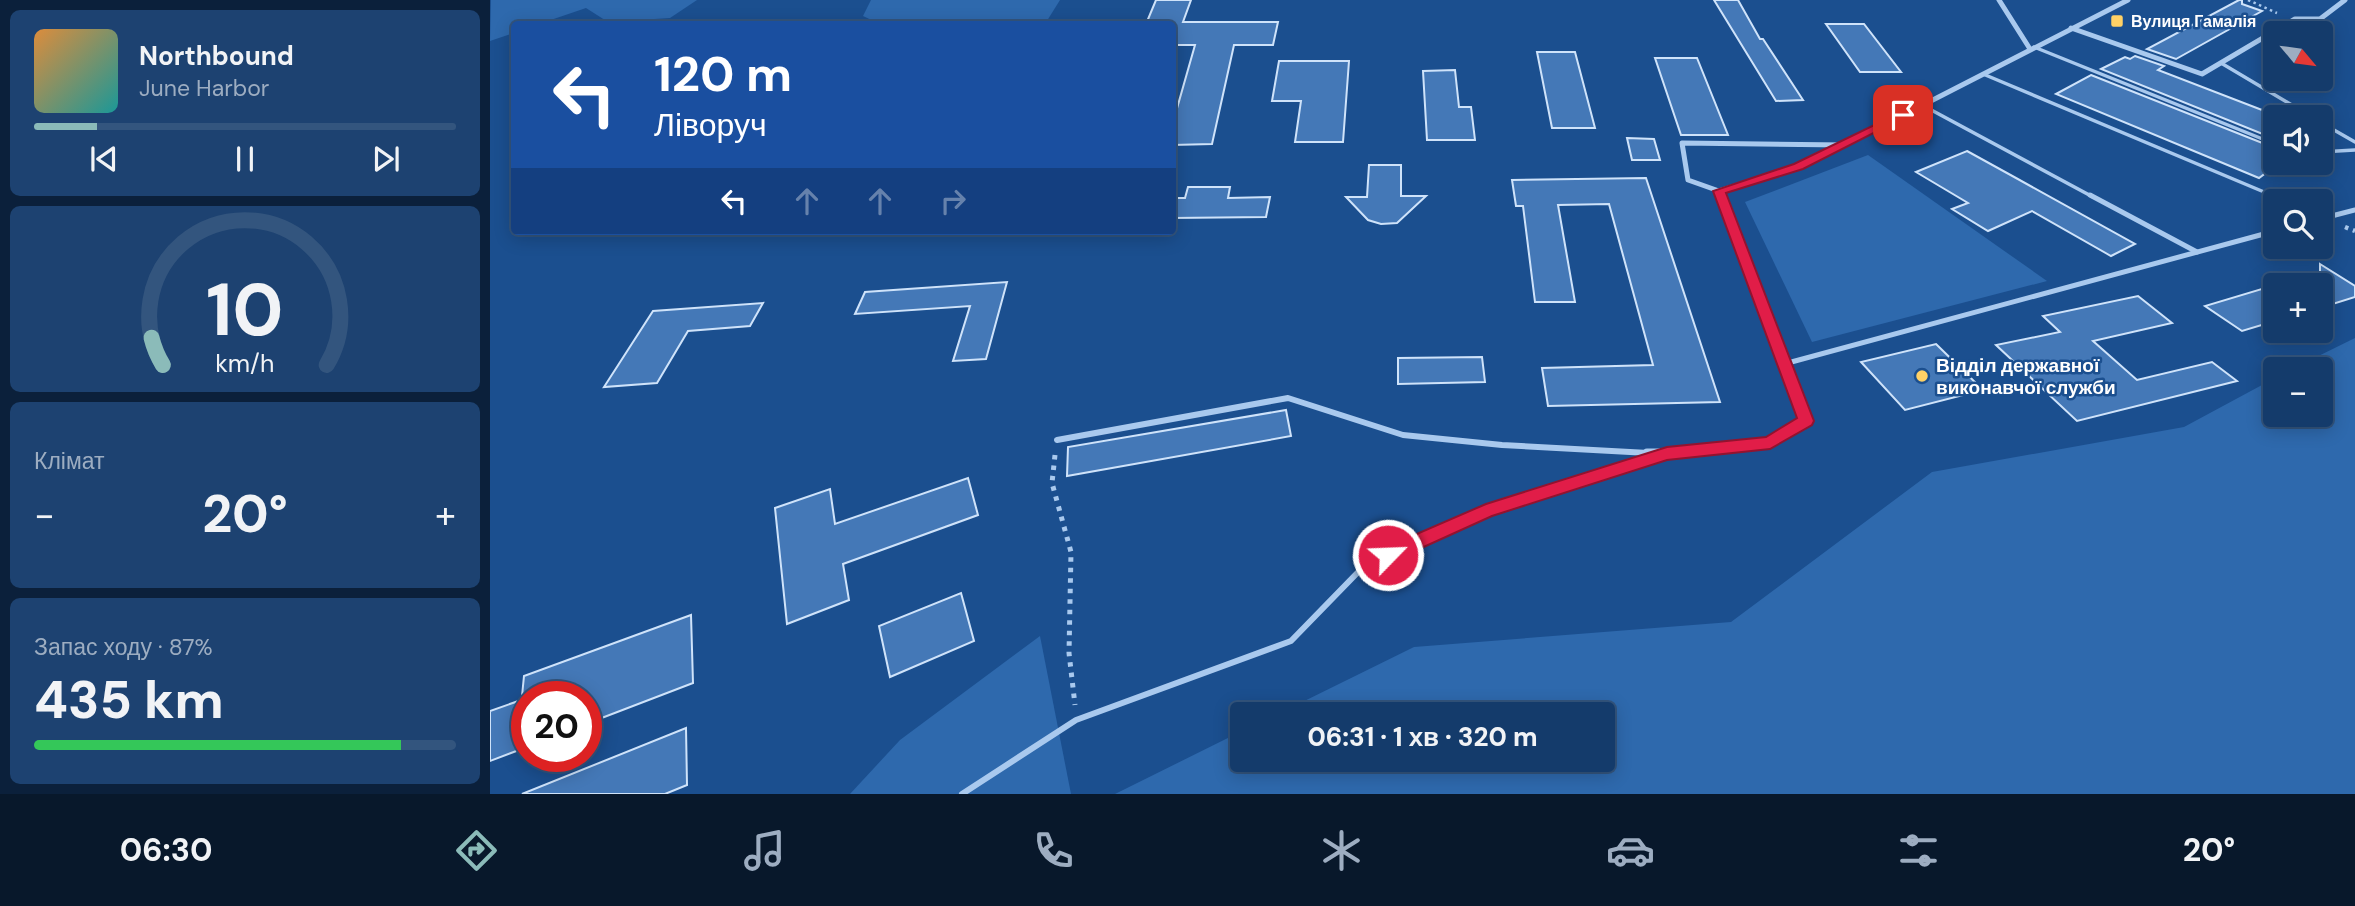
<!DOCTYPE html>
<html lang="uk">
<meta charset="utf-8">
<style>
:root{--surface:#143b6b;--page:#1d4271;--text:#f1f3f6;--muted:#9dadc1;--line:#33557e;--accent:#8bbbb9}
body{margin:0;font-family:"DM Sans",sans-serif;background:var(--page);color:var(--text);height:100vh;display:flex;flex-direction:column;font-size:26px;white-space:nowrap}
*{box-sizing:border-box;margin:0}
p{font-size:23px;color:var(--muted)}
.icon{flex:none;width:38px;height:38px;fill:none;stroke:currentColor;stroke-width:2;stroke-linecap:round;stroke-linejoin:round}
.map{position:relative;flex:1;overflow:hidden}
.sheet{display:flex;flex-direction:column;gap:10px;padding:10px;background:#0b203b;width:490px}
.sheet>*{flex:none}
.top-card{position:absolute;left:21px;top:21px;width:665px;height:214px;border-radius:7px;box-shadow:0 4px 18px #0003,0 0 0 2px var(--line);background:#1a4fa0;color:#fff;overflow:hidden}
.needle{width:46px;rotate:119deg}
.tools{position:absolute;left:1773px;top:21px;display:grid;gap:14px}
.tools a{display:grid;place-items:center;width:70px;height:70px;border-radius:7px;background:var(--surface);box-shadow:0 4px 18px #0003,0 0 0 2px var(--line);font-size:35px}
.speed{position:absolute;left:21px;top:681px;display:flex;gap:14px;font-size:35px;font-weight:700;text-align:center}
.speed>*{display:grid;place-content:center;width:91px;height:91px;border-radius:50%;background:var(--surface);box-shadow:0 4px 18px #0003,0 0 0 2px var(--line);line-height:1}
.speed .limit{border:10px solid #d22;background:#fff;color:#111}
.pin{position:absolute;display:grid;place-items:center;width:60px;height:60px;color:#fff;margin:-30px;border-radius:14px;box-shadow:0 4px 10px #0006}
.me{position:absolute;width:77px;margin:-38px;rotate:66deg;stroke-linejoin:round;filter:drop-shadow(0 0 5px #0008)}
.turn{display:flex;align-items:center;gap:24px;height:147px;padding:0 28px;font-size:32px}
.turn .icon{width:91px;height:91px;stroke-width:2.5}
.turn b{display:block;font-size:49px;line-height:60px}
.lanes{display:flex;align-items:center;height:66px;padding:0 28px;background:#0003;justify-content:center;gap:35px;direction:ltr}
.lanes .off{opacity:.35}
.big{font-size:52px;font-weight:800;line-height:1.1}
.sheet .widget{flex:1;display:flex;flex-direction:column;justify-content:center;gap:10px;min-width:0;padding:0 24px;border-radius:10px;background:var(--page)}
.sheet .dial{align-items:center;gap:0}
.dial svg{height:182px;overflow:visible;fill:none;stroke:var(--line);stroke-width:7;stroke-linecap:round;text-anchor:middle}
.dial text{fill:var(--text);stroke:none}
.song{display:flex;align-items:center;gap:21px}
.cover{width:84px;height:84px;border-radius:10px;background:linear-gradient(135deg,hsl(30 70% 55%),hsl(180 70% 35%))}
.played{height:7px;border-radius:4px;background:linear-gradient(90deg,var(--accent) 15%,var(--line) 15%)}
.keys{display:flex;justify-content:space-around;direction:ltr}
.heat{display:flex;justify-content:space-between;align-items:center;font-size:38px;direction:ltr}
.charge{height:10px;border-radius:5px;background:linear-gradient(90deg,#34c759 87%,var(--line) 0)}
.trip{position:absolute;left:740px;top:702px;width:385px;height:70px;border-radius:7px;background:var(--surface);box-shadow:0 4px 18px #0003,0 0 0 2px var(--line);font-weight:800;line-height:70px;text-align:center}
.tabs{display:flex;height:112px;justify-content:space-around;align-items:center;background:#08182b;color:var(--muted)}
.tabs .icon{width:49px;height:49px}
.tabs .on{color:var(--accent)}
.tabs b{font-size:32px;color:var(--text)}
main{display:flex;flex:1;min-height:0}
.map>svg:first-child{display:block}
</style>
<main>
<section class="sheet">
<div class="widget">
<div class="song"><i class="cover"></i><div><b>Northbound</b><p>June Harbor</p></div></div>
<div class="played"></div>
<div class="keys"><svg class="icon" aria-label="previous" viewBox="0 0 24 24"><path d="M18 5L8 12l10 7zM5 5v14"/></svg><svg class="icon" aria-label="pause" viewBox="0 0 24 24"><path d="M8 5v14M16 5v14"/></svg><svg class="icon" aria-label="next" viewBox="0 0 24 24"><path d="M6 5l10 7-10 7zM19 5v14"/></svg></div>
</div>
<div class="widget dial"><svg viewBox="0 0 100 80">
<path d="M14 69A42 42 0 1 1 86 69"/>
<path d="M14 69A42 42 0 0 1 9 57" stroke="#8bbbb9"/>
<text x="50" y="56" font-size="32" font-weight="700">10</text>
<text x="50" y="72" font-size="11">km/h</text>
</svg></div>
<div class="widget"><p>Клімат</p>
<div class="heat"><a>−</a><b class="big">20°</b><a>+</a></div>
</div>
<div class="widget"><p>Запас ходу · 87%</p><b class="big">435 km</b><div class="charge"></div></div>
</section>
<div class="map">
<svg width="1865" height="794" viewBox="0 0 1865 794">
<rect width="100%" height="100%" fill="#1b4f8f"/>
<g fill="#2e69ad">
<polygon points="1,0 207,0 180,18 118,22 96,8 49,24 24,24 24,33 0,41"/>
<polygon points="381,0 570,0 555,24 390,24 373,16"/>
<polygon points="1378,155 1557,281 1322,342 1255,202"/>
<polygon points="1865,338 1865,794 625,794 752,731 752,760 1113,760 1113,714 788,714 924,647 1241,622 1442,472 1694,427 1785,378 1785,415 1830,415 1830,369 1802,369"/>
<polygon points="550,636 581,794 360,794 410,740"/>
</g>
<g fill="#4478b7" stroke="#cfe3fa" stroke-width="2">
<polygon points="666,0 701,0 693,22 788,22 783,45 744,45 722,144 682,145 682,126 705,45 682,45 682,24 656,24"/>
<polygon points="1224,0 1248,0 1270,39 1273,39 1313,100 1286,101"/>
<polygon points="1749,0 1752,0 1752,4 1772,11 1686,59 1657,49"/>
<polygon points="1336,24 1374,24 1411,72 1370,72"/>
<polygon points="1047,52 1085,52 1105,128 1062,128"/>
<polygon points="1645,56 1674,66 1668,70 1785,115 1785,139 1611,69 1635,57 1640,59"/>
<polygon points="1165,58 1207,58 1238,135 1191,135"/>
<polygon points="789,61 859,61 853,142 805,142 811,101 782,101"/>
<polygon points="965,70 969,107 981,107 985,140 937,140 933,71"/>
<polygon points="1601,75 1785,148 1785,166 1769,178 1566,94"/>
<polygon points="1137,138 1164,139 1170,160 1142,160"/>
<polygon points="1477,151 1526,178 1645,244 1621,256 1542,211 1498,231 1462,209 1478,203 1426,172"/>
<polygon points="879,165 911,165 911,196 936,196 907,223 891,224 878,220 856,197 877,197"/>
<polygon points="1156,178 1230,402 1058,406 1052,368 1163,365 1119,204 1068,205 1085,302 1045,302 1033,206 1026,206 1022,180"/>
<polygon points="698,187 740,187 738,198 780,197 776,217 682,218 682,198 695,198"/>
<polygon points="1830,264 1865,286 1865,297 1830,308"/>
<polygon points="517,282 496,359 463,361 480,306 365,314 375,292"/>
<polygon points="1785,285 1785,321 1752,331 1715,306"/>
<polygon points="1648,296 1682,323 1603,341 1647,380 1722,362 1747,381 1587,421 1506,345 1570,332 1553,316"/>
<polygon points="273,303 260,326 198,331 167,383 114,387 163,311"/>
<polygon points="1446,344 1493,390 1415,410 1371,362"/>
<polygon points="992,357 995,382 908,384 908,358"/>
<polygon points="796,410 801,436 577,476 578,447"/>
<polygon points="478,478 488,515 353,564 359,600 297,624 285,508 340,489 345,524"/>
<polygon points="471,593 484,641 400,677 389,626"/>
<polygon points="201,615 203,683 96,724 96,696 32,696 34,676"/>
<polygon points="37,698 37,747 0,761 0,711"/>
<polygon points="196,728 197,785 175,794 32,794"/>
</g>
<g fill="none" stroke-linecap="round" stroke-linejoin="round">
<polyline stroke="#a9c9ee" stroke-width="2.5" stroke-dasharray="2.5 3.5" stroke-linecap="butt" points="1758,0 1787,13"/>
<polyline stroke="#a9c9ee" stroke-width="4.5" stroke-dasharray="3.5 5" stroke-linecap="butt" points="1855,227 1865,231"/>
<polyline stroke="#a9c9ee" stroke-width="5" stroke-dasharray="4.5 6" stroke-linecap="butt" points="565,455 562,483 581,552 579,653 585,705"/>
<g stroke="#a9c9ee" stroke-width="3.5">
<polyline points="1544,47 1785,144"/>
<polyline points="1731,63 1822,117"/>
<polyline points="1493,74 1786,197"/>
<polyline points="1432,105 1603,197"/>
<polyline points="1830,122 1865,142"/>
<polyline points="1830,152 1865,150"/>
</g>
<g stroke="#a9c9ee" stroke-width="5">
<polyline points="1600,195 1707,252"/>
<polyline points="1782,195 1797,201"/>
<polyline points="1830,219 1865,210"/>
<polyline points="1294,364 1785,231"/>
</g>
<polyline stroke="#a9c9ee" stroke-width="6" points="472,794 586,720 801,641 874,566 996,511 1170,456"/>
<g stroke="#a9c9ee" stroke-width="5">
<polyline points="1509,0 1540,49"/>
<polyline points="1581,28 1712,74 1805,19 1830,19 1855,0"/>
<polygon points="1192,143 1355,145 1308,167 1229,191 1198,180"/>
<polyline points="1355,145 1638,0"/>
<polyline points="1229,191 1231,197"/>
</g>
<polyline stroke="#a9c9ee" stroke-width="6" points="567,440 798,398 913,435 1012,445 1177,454 1280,443 1316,421 1230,195"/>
<polyline stroke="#a9c9ee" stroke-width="9" points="1157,453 1187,453"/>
</g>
<polygon fill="#e11d48" stroke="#92132f" stroke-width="2" points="1409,113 1419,115 1313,169 1236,193 1324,421 1322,425 1280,449 1177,460 1002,516 905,560 898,562 892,560 889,555 892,549 996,504 1177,447 1276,437 1307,418 1223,191 1304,164"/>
<g fill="#ffd166" stroke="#1b4f8f" stroke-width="2.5">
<rect x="1620" y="14" width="14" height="14" rx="3.5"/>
<circle cx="1432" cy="376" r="7"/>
</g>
<g text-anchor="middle" stroke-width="5" stroke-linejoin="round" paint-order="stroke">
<g font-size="16" font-weight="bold" fill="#fff" stroke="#1b4f8f" text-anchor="start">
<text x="1641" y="27">Вулиця Гамалія</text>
</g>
<g font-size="19" font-weight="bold" fill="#fff" stroke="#1b4f8f" text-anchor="start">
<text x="1446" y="372">Відділ державної<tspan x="1446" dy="22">виконавчої служби</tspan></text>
</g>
</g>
</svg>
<div class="tools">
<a><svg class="needle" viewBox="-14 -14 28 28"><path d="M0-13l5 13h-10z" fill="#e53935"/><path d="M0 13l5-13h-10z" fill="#9dadc1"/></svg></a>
<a><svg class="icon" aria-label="sound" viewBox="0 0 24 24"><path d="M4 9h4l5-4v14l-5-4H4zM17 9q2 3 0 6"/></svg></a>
<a><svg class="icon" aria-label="search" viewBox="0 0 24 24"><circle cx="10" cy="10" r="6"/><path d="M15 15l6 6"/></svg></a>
<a>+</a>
<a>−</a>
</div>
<div class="speed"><div class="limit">20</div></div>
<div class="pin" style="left:1413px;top:115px;background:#d93025"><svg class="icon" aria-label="arrive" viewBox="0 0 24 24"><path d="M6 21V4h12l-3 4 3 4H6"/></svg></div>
<svg class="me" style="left:898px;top:555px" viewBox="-20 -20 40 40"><circle r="17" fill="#e11d48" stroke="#fff" stroke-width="3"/><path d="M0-11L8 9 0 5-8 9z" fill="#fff"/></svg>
<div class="trip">06:31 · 1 хв · 320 m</div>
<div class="top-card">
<div class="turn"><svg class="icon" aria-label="left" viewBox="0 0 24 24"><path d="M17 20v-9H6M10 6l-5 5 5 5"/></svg><div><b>120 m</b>Ліворуч</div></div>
<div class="lanes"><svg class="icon" aria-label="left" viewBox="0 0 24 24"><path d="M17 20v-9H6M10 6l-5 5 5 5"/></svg><svg class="icon off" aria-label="ahead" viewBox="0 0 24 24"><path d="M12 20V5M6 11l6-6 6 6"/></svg><svg class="icon off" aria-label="ahead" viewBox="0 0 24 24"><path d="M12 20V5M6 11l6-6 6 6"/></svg><svg class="icon off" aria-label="right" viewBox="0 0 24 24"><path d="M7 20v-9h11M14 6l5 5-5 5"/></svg></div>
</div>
</div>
</main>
<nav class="tabs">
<b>06:30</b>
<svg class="icon on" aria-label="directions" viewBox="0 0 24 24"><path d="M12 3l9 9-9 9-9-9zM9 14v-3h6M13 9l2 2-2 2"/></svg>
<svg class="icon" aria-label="music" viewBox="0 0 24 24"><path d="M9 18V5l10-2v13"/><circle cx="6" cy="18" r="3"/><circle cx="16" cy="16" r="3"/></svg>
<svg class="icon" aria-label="phone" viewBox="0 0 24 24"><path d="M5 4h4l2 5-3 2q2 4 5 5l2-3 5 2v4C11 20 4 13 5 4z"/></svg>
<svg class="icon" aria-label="climate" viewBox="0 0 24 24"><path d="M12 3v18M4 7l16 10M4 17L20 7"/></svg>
<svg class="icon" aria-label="car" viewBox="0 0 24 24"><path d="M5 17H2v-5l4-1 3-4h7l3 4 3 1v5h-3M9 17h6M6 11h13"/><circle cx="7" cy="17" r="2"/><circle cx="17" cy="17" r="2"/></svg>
<svg class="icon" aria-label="filters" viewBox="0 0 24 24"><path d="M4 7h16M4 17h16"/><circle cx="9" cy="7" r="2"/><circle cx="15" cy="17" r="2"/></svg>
<b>20°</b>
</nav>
